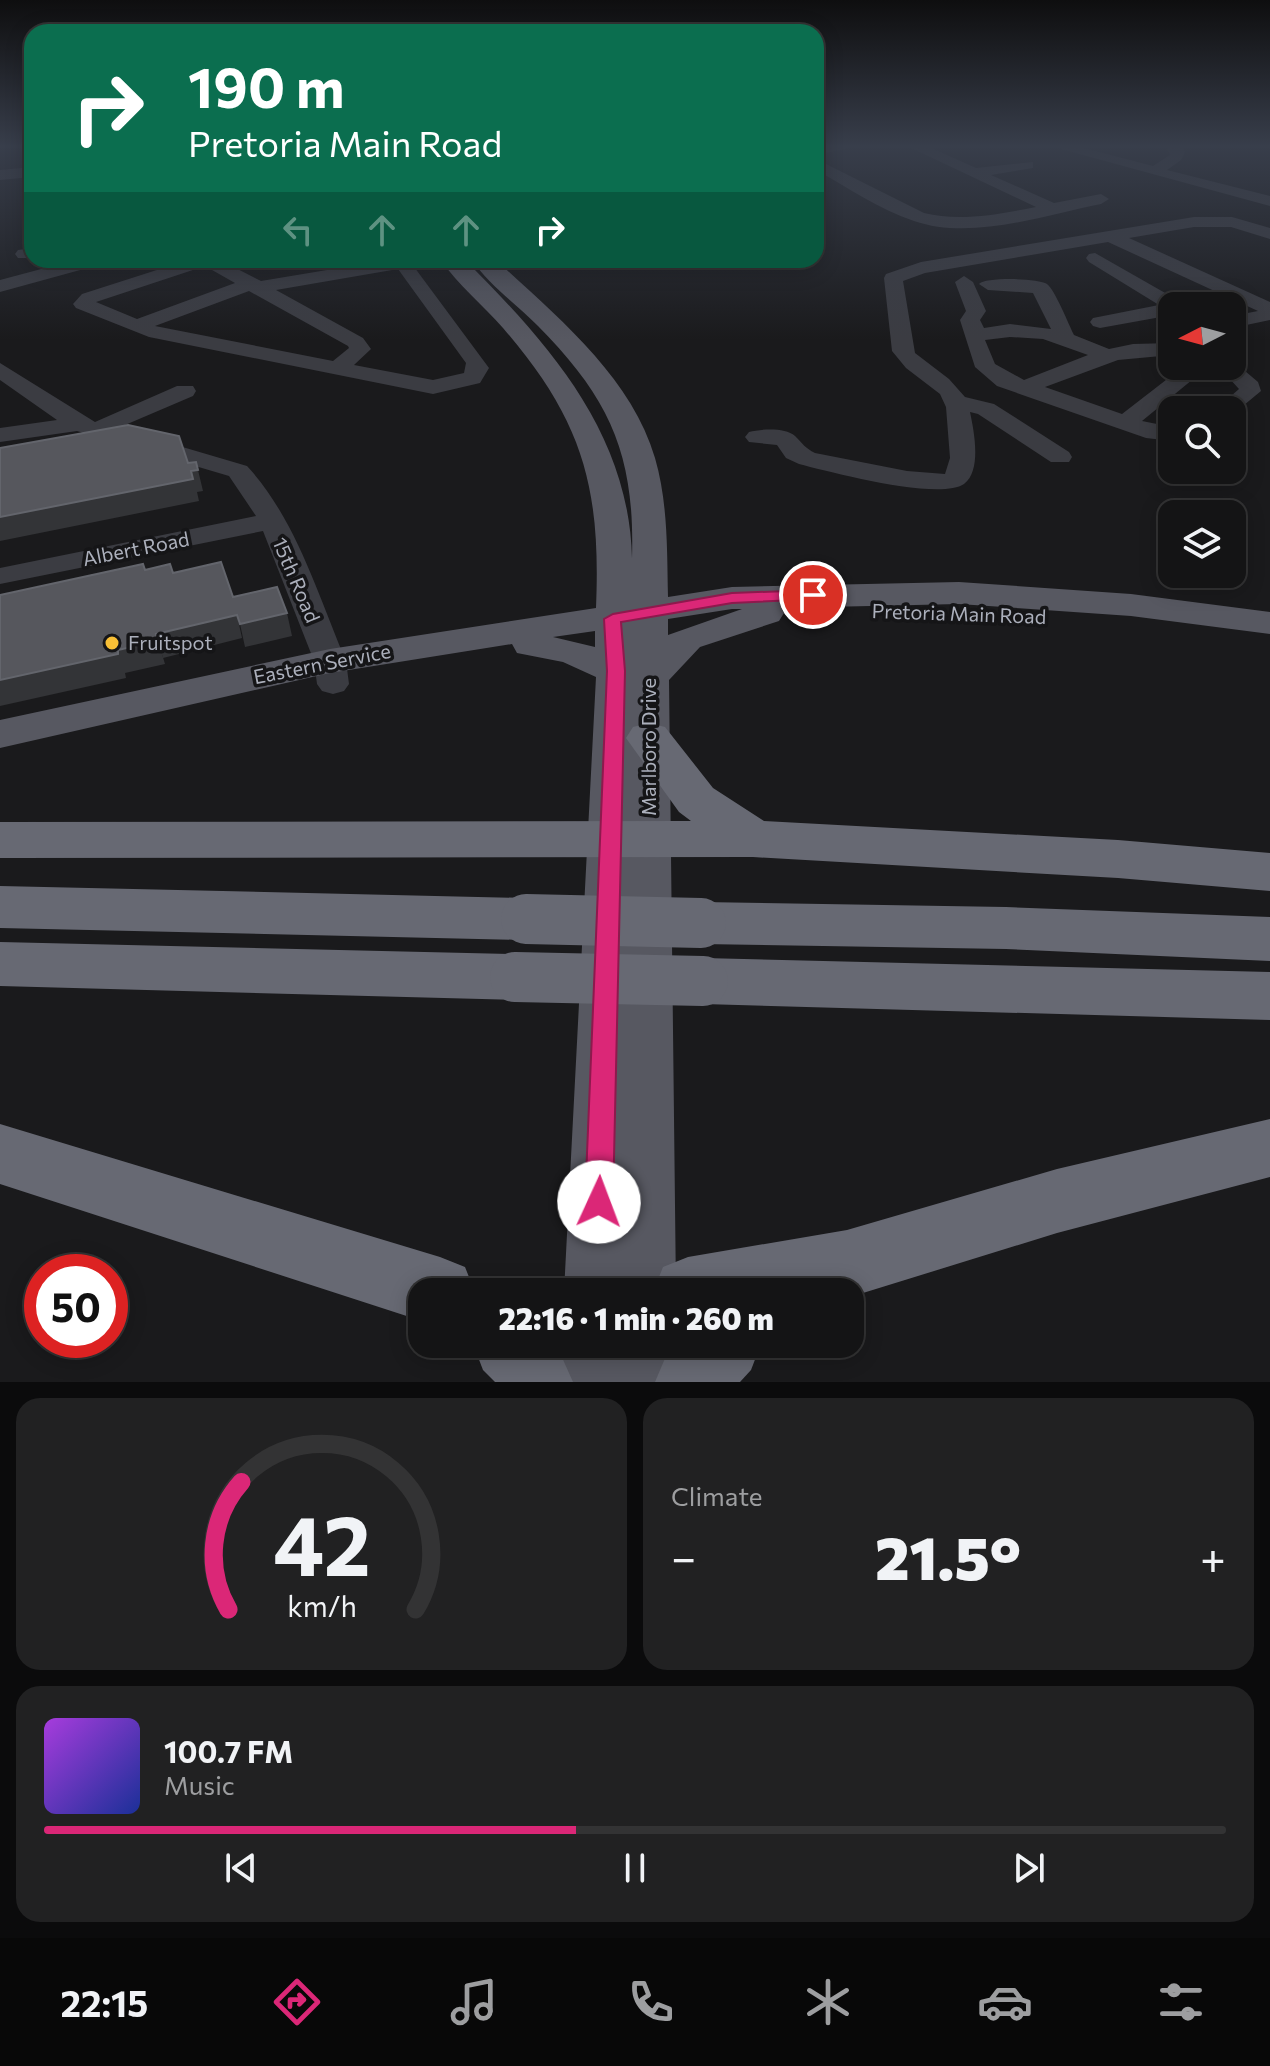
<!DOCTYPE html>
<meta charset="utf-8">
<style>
:root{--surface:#141415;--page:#212122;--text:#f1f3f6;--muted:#9d9ea0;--line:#333334;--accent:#db2777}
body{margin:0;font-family:Commissioner,sans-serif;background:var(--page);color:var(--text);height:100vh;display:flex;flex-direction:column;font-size:30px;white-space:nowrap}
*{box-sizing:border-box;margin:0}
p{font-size:26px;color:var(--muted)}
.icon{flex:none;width:44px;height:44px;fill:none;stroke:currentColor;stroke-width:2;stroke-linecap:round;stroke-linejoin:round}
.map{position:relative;height:1382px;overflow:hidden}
.sheet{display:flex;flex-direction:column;gap:16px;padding:16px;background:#0b0b0c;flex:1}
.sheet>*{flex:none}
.hud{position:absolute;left:24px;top:24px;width:800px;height:244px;border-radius:24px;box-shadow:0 4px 20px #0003,0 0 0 2px var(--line);background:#0b6e4f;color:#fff;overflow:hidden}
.needle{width:52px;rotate:264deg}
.fabs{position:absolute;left:1158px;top:292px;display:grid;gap:16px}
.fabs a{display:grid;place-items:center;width:88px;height:88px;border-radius:16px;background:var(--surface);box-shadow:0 4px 20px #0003,0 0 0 2px var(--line);font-size:40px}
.speed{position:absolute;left:24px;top:1254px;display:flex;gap:16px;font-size:40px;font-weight:700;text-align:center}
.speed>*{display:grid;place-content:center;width:104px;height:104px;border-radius:50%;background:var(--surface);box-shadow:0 4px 20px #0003,0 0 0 2px var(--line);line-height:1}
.speed .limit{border:12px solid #d22;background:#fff;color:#111}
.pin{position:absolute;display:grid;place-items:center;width:68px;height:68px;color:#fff;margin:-34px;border:4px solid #fff;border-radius:50%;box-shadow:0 2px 8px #0007}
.me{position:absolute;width:88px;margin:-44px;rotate:2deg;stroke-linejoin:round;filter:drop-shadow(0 0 6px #0008)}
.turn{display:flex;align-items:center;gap:28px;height:168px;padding:0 32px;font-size:36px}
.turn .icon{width:104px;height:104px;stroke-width:2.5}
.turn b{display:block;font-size:56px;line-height:68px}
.lanes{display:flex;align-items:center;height:76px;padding:0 32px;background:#0003;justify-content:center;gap:40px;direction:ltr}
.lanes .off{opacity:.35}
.big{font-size:60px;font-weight:800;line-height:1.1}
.sheet .tile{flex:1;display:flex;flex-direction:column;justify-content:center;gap:12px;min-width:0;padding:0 28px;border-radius:24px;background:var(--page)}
.sheet .dial{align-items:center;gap:0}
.dial svg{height:208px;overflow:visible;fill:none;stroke:var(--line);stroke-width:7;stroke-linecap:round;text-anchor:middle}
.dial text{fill:var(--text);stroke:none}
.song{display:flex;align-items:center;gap:24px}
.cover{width:96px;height:96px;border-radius:12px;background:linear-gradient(135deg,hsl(280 70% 55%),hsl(230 70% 35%))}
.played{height:8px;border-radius:4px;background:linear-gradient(90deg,var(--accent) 45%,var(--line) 45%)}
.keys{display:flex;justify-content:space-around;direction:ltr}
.heat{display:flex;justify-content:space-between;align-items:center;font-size:44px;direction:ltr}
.sheet .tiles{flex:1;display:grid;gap:16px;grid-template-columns:1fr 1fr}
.tile:last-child{grid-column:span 2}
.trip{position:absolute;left:408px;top:1278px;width:456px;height:80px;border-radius:24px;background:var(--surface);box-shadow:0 4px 20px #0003,0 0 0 2px var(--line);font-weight:800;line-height:80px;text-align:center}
.menu{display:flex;height:128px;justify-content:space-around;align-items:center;background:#080808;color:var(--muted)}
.menu .icon{width:56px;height:56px}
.menu .on{color:var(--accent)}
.menu b{font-size:36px;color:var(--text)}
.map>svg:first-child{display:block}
</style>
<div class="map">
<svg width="1270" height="1382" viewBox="0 0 1270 1382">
<rect width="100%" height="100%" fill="#1a1a1c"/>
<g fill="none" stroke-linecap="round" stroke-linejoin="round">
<g fill="#3b3c42" fill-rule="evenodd">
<polygon points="858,146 816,155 816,147"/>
<path d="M 907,146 L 927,146 L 976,168 L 1033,162 L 1033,168 L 991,175 L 1054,203 L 1101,194 L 1109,199 L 1101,204 C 1044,215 972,241 914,221 C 880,210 847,187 816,170 L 816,159 L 924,213 C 960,222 999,214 1036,207 Z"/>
<polygon points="1050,146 1076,146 1153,166 1170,155 1166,146 1181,146 1185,152 1181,160 1167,170 1270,196 1270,206"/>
<polygon points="32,167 32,177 0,180 0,170"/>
<path d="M 1194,217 L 1232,217 L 1270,228 L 1270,239 L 1231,227 L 1194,227 L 1129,238 L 1270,302 L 1270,320 L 1232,328 L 1232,316 L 1258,311 L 1108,242 L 925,273 L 903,281 L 915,353 L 949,379 L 965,397 L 994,404 L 1069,452 L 1072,457 L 1069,462 L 1051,462 L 978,414 L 970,412 C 974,431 982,471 964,484 C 939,501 830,472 799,464 L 786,458 L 777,445 L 749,442 L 745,437 L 749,432 C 761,429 785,427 795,436 C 803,444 805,448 815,453 L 907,471 L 945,474 L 950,458 L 946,407 L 940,394 L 906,368 L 892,351 L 884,278 L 886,274 L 921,262 Z"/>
<polygon points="32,248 32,258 18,258 15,254 18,250"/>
<polygon points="1095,253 1181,302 1184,306 1172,306 1172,315 1100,328 1093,326 1090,322 1093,318 1159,305 1089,262 1086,258 1089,254"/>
<polygon points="75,260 105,260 102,264 0,292 0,280"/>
<path d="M 188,260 L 220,260 L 261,281 L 387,260 L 409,260 L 489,368 L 480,383 L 433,394 L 149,337 L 76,308 L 73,304 L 82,294 ZM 205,266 L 235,283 L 137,319 L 96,302 ZM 398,269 L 466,363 L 464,373 L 433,380 L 354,365 L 371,349 L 363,338 L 276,290 ZM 249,291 L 348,346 L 349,348 L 333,361 L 155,326 Z"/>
<path d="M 616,260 L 696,260 C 680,275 639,269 619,264 Z"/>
<path d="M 964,276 L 973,282 L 986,311 L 980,320 L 984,328 L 1010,324 L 1051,329 L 1033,293 L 988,290 L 979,284 C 985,277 1038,278 1047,284 C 1055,290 1069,325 1074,335 L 1109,349 L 1133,344 L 1172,343 L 1172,355 L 1118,360 L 1045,387 L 1122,414 L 1184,366 L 1209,366 L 1142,421 L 1172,427 L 1172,441 L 1146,438 L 997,386 L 975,367 L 960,320 L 966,311 L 955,282 ZM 1010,337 L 1043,339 L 1088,355 L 1024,380 L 995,364 L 985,340 Z"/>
<polygon points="1232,360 1258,382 1261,391 1232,415 1232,410 1215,410 1239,389 1218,366 1232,366"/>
<path d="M 0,363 L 95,422 L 177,386 L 193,386 L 196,391 L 193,396 L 118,428 L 247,466 C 296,519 318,595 346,661 L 349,684 L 344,691 L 333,694 L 322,691 L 317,684 L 314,661 L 263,531 L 0,584 L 0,568 L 256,516 L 229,476 L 77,431 L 0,442 L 0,428 L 57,420 L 0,380 Z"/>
</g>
<g fill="#575861" fill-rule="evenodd">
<path d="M 441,260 L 465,260 C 549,344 629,433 632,558 C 635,454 610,399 538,326 C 516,304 489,285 472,260 L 496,260 C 556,316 631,376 655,458 C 668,503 667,550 668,597 L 732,587 L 959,582 L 1131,594 L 1270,612 L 1270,634 L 1131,616 L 959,604 L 781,608 L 784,613 L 779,621 L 700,647 L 669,680 L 676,1292 L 564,1292 L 596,677 L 563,662 L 517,653 L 512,644 L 330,673 L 0,748 L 0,720 L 330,649 L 596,608 C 601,487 583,421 503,328 C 483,305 458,285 441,260 ZM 732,609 L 742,609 L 668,635 L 668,619 ZM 595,631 L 595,647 L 553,637 Z"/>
<polygon points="561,1344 673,1344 672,1382 558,1382"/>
</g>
<g fill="#676973" fill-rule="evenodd">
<polygon points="649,723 665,727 713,788 764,821 1118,840 1270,853 1270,891 1118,878 753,857 0,858 0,822 691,821 679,812 626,738 633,727"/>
<polygon points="0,886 526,898 545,904 553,919 545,934 526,940 0,928"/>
<polygon points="701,902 1006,907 1270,917 1270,961 1006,949 701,944 682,938 674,923 682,908"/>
<polygon points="0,942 515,954 535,961 543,977 535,993 515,1000 0,986"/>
<polygon points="703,958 1270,972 1270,1020 703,1004 683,997 675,981 683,965"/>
<polygon points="1270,1119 1270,1177 1057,1233 850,1297 850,1292 653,1292 663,1267 688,1257 847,1230 1057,1169"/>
<polygon points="0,1124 440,1257 465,1267 475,1292 422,1292 422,1321 0,1184"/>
<polygon points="473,1344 556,1344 573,1382 495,1382 483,1370"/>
<polygon points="676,1344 761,1344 751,1370 740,1382 655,1382 666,1356"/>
</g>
<g stroke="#676973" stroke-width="50">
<polyline points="526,919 701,923"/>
<polyline points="515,977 703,981"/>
</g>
</g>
<g fill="#333437">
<polygon points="198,470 203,491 197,492 199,501 0,541 0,517"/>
<polygon points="287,613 292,636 245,647 240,624"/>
<polygon points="237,615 242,638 163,658 156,634"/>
<polygon points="158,641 165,664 125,673 126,678 0,706 0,680"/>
</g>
<g fill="#56575d" stroke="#63656c" stroke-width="2">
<polygon points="128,425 179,436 188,463 196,462 198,470 191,471 193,479 0,517 0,448"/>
<polygon points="221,562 233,597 277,587 287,613 240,624 237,615 156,634 158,641 118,650 118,654 0,680 0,595 143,564 145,570 170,564 173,573"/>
</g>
<linearGradient id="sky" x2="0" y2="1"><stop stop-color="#0e0e0f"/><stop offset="0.43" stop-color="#383e4b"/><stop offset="1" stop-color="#383e4b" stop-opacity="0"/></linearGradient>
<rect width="1270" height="340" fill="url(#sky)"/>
<polygon fill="#db2777" stroke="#8e194d" stroke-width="2" points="813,590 818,592 821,595 818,599 732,603 621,622 625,671 613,1202 609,1211 599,1215 589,1211 585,1202 607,671 604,619 613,614 732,593"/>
<circle fill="#f8bf36" stroke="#151517" stroke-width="3" cx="112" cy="643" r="8"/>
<g text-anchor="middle" stroke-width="7" stroke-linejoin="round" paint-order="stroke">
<g font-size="20" fill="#acb0bc" stroke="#151517">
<text transform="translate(136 549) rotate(-11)" y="7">Albert Road</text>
<text transform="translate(296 580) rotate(67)" y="7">15th Road</text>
<text transform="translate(959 614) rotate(2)" y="7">Pretoria Main Road</text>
<text transform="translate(322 664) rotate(-11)" y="7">Eastern Service</text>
<text transform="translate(649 747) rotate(-90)" y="7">Marlboro Drive</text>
</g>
<g font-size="20" fill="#acb0bc" stroke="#151517" text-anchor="start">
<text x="128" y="650">Fruitspot</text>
</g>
</g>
</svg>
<div class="fabs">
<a><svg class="needle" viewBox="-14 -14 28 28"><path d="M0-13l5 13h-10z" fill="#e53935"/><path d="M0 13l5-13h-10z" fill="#9d9ea0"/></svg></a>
<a><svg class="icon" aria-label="search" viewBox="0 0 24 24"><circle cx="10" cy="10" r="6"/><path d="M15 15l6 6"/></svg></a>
<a><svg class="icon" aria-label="layers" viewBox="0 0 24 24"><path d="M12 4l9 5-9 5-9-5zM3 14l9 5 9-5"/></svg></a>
</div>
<div class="speed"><div class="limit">50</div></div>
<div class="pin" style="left:813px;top:595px;background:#d93025"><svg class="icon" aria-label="arrive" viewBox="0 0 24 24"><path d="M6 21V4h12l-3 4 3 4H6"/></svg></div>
<svg class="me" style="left:599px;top:1202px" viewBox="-20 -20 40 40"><circle r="19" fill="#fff"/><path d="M0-13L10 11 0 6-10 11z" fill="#db2777"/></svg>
<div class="trip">22:16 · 1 min · 260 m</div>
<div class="hud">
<div class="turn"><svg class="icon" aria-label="right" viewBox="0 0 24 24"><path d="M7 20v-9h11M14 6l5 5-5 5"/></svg><div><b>190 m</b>Pretoria Main Road</div></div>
<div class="lanes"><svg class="icon off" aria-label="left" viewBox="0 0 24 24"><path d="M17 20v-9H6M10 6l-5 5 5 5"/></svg><svg class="icon off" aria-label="ahead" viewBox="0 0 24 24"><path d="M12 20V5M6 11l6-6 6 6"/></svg><svg class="icon off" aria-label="ahead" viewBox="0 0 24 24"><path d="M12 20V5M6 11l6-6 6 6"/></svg><svg class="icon" aria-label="right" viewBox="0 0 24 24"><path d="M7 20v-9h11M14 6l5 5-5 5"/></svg></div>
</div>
</div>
<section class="sheet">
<div class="tiles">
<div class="tile dial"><svg viewBox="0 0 100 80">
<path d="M14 69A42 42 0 1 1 86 69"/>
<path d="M14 69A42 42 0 0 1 19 20" stroke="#db2777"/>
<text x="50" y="56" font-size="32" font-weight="700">42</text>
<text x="50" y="72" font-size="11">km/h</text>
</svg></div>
<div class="tile"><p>Climate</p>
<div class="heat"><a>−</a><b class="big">21.5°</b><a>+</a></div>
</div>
<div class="tile">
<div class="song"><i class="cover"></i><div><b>100.7 FM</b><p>Music</p></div></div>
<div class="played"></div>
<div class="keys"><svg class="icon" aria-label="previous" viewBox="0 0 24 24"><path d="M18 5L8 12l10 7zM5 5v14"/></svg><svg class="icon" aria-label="pause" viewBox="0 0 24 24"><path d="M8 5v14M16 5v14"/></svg><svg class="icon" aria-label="next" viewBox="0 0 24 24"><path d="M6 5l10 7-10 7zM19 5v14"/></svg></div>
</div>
</div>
</section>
<nav class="menu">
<b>22:15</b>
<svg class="icon on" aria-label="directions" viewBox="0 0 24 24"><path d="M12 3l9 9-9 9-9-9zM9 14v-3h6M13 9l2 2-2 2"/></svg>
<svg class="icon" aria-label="music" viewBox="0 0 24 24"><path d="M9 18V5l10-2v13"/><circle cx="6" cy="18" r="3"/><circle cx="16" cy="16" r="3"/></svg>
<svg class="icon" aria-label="phone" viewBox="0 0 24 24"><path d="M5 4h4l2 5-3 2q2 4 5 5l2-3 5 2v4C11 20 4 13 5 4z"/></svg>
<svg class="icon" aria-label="climate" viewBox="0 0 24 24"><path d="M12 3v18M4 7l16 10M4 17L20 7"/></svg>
<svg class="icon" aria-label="car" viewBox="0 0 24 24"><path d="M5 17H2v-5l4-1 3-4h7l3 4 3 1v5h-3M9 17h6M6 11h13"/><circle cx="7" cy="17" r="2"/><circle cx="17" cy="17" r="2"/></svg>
<svg class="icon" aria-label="filters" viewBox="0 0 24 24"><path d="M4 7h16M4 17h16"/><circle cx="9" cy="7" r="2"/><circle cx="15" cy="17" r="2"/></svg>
</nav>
